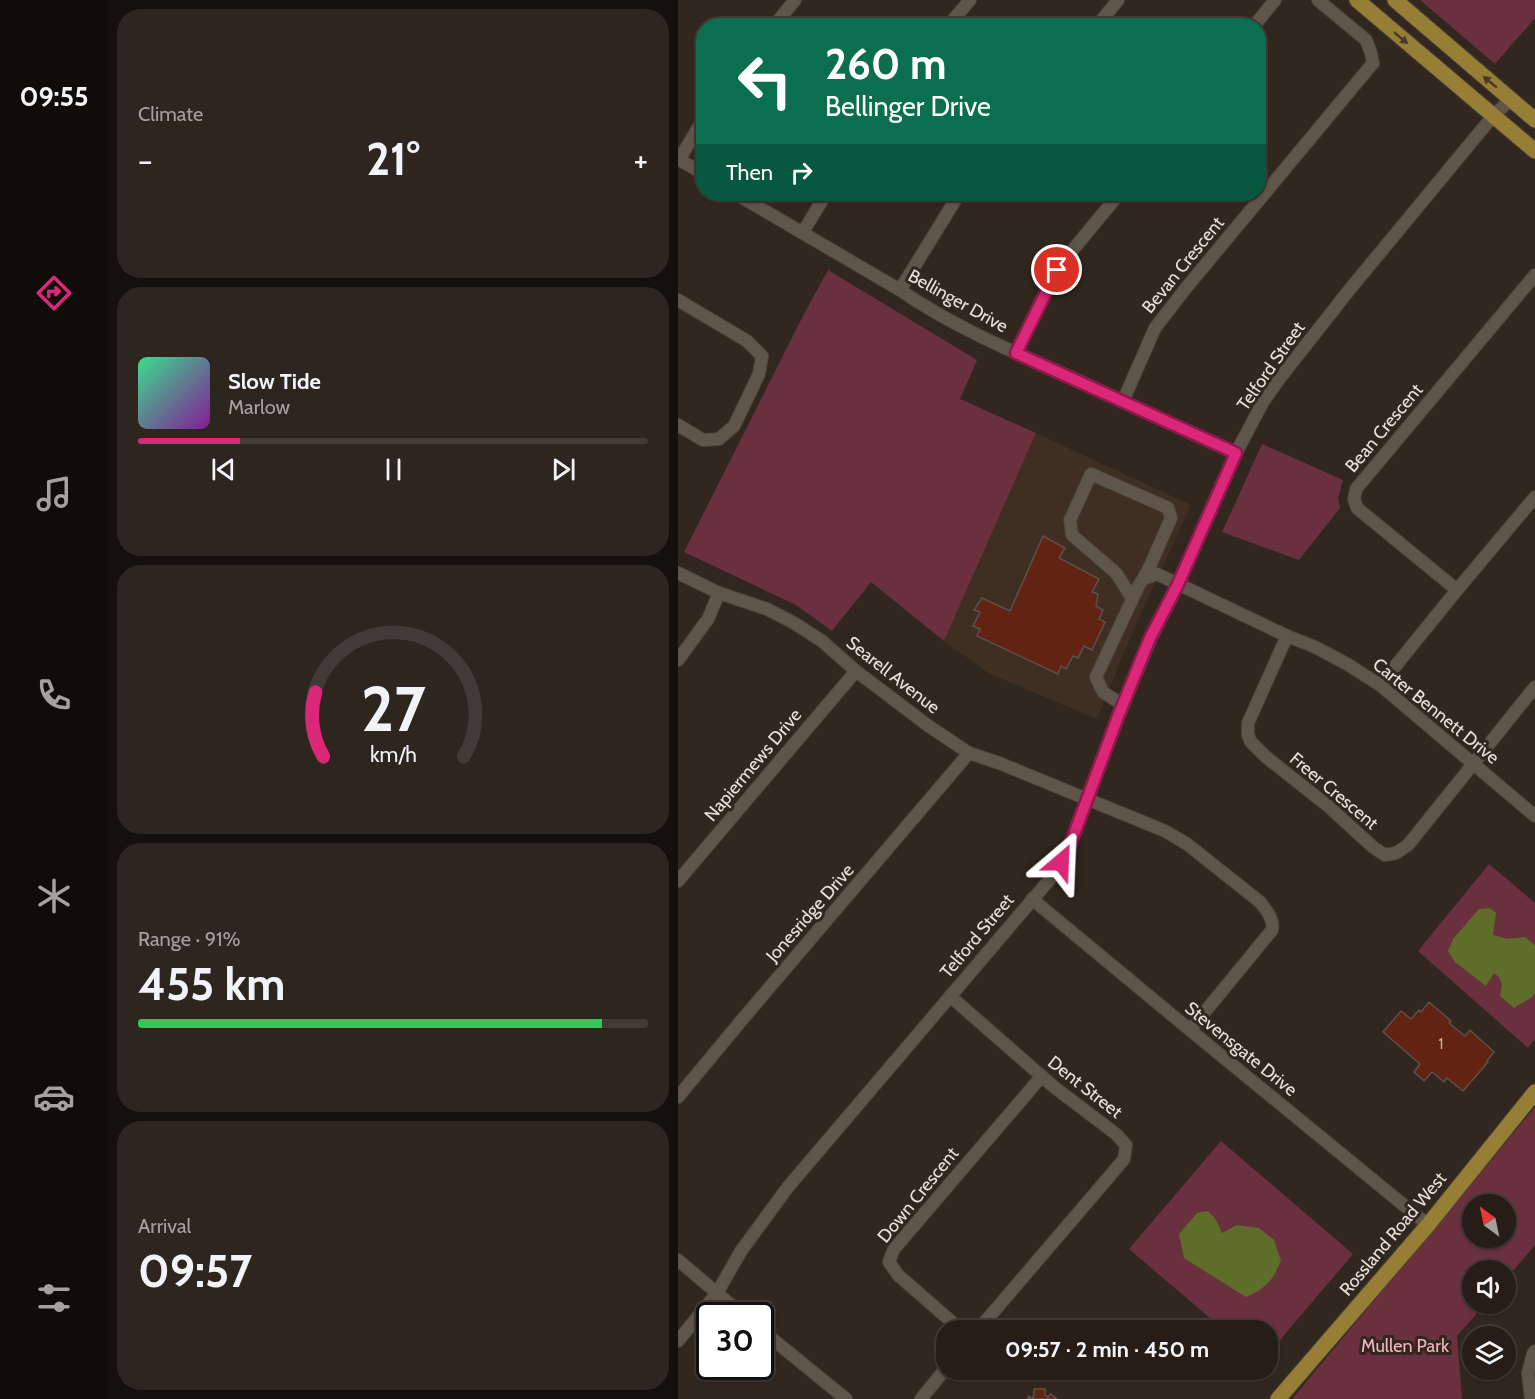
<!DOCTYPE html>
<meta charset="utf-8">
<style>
:root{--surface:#251d16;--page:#2d261f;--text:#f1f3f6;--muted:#a3a2a1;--line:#423b35;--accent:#db2777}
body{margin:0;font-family:Cabin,sans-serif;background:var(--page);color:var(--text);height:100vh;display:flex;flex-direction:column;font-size:22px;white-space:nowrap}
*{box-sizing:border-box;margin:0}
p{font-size:20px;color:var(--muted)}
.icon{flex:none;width:33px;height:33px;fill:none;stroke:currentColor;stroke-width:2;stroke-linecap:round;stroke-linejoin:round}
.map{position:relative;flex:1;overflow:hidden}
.panel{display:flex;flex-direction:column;gap:9px;padding:9px;background:#14100c;width:570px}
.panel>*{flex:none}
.top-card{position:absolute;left:18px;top:18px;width:570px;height:183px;border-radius:24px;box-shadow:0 2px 4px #0004,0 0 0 2px var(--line);background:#0b6e4f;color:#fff;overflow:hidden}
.needle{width:39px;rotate:327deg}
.fabs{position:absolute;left:784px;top:1194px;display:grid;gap:12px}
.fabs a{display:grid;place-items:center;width:54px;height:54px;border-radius:50%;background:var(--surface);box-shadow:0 2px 4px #0004,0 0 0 2px var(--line);font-size:30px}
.speed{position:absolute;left:18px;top:1302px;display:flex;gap:12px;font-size:30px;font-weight:700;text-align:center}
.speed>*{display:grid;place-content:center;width:78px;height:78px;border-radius:50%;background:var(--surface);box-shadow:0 2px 4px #0004,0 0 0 2px var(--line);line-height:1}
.speed .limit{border:3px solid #111;border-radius:9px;background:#fff;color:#111}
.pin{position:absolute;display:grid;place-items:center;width:51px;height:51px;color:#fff;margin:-26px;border:3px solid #fff;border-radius:50%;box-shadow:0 2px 6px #0007}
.me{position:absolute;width:66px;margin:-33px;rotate:26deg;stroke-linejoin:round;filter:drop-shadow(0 0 4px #0008)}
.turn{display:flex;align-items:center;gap:21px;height:126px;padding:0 30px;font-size:27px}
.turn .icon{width:78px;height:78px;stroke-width:2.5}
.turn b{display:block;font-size:42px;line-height:51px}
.then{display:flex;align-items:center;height:57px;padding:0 30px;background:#0003;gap:12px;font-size:22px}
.big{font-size:45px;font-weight:800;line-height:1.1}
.panel .card{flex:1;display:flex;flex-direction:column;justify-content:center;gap:9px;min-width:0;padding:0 21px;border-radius:24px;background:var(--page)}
.panel .dial{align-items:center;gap:0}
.dial svg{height:156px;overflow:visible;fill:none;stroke:var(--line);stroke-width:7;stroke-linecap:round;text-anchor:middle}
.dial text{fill:var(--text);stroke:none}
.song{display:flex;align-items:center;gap:18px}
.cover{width:72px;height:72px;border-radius:9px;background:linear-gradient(135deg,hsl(150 70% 55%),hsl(290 70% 35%))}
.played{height:6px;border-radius:3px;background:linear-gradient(90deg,var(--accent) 20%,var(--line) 20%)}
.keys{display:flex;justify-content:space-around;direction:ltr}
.heat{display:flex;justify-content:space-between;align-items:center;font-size:33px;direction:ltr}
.charge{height:9px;border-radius:4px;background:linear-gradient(90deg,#34c759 91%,var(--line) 0)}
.trip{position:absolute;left:258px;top:1320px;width:342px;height:60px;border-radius:24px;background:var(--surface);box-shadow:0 2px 4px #0004,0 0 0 2px var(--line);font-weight:800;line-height:60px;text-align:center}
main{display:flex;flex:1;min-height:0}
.dock{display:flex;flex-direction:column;width:108px;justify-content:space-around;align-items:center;background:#0f0c09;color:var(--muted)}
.dock .icon{width:42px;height:42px}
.dock .on{color:var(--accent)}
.dock b{font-size:27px;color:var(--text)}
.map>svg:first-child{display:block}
</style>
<main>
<nav class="dock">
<b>09:55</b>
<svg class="icon on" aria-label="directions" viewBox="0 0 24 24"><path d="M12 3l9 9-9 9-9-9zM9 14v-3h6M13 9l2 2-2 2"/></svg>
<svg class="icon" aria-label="music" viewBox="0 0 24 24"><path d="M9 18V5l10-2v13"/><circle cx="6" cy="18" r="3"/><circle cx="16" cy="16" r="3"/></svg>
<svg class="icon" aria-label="phone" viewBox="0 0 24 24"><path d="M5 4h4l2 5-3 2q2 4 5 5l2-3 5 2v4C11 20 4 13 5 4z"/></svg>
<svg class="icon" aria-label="climate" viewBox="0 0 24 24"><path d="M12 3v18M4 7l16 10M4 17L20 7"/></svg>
<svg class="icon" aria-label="car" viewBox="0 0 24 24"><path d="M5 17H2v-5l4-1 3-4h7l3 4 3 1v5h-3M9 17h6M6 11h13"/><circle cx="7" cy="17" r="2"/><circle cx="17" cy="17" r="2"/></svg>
<svg class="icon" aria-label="filters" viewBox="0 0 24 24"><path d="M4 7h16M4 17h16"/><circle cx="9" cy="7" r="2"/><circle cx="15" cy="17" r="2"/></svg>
</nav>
<section class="panel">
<div class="card"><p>Climate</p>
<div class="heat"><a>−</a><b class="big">21°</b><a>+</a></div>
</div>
<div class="card">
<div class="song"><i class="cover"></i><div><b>Slow Tide</b><p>Marlow</p></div></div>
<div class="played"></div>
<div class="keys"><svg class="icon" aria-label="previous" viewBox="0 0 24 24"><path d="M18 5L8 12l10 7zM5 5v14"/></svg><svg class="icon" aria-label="pause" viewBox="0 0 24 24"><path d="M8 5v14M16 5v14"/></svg><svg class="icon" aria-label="next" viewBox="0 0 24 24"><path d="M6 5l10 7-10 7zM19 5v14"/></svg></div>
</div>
<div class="card dial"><svg viewBox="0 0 100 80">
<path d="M14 69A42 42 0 1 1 86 69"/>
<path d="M14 69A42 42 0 0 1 10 36" stroke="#db2777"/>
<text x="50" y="56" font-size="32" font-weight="700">27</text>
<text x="50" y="72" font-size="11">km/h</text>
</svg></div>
<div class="card"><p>Range · 91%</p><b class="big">455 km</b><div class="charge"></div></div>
<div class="card"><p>Arrival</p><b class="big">09:57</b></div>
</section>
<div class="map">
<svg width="857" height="1399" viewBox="0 0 857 1399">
<rect width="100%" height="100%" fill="#31271e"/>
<polygon fill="#3e2f22" points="358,433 513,505 455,631 419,719 312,674 266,641"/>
<g fill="#6a303d" fill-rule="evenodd">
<polygon points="742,0 857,0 857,18 817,64"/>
<polygon points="150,270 299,360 282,399 358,433 266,641 193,582 154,631 118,605 6,552 127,312"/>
<polygon points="584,444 665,480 660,498 662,508 621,560 544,532"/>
<polygon points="811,864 857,903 857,1039 850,1048 740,951"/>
<path d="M 857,1107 L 857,1245 L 828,1279 L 828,1270 L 795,1270 L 795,1304 L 807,1304 L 779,1336 L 784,1399 L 614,1399 ZM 795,1204 L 828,1204 L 828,1238 L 795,1238 Z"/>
<polygon points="543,1141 675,1254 590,1354 590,1330 546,1330 451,1249"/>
</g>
<g fill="#5e6e28">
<polygon points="812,908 818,913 815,935 829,939 847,937 857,945 857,993 854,997 836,1008 822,996 824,984 821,977 816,973 808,986 777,962 770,951 775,939 801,909"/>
<path d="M 530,1211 L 537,1218 L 544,1233 L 559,1225 L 581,1228 L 596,1240 L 603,1261 C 594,1281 589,1288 568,1297 L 506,1258 L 501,1234 L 519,1213 Z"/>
</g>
<g fill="#632313" stroke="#5d4f4b" stroke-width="1.5">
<polygon points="365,536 387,548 381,558 421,579 414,592 420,594 418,606 425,610 421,619 427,622 414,650 406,646 400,658 395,656 388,669 383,666 380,674 299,636 302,629 295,626 302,612 296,610 304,598 332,611"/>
<polygon points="751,1002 773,1021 771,1023 787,1036 792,1030 816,1052 809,1061 810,1062 785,1091 769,1078 766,1082 754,1072 746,1081 736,1072 742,1064 705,1032 723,1011 733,1019 741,1010 743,1012"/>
<polygon points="356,1389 367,1389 367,1395 370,1397 373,1394 379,1399 349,1399 351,1396 354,1399 356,1395"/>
</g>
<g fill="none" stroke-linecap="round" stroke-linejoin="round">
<defs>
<g id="minor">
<polyline points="96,26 117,0"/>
<polyline points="270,26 292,0"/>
<polyline points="419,26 440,0"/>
<polyline points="576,26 597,0"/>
<polyline points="0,159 26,174"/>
<polyline points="1,160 26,118"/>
<path d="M 58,194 L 222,290 C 277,328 340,354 401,381 C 453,405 505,430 558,453"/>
<polyline points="125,232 148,194"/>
<polyline points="222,290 281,194"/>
<polyline points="0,300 69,341 84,356 81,374 56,426 41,439 25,440 0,425"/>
<polyline points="338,353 379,269 441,194"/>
<polyline points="445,401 477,328 508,288 695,63 693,53 688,40 640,0"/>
<path d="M 0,573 L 41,593 L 89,609 L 116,623 L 144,641 L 178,671 L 252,727 L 291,753 L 321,763 L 487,831 L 509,844 L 582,902 C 589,911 596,919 594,930 L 512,1030"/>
<polyline points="779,590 679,508 676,499 678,489 857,275"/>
<polyline points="454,598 438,573 394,535 392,520 413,474 490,508 493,518 472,566 465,579"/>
<polyline points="609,636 570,723 570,735 573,742 588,757 650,806 695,847 707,855 718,853 730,845 857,687"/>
<polyline points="0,660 30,619 41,593"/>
<polyline points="702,685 779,590 857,497"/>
<polyline points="445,705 425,692 418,677 461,585 465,579 479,574 609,636 637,647 669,664 702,685 857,816"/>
<polyline points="0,881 178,671"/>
<polyline points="354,899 512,1030 750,1225"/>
<polyline points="272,996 376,1087 438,1134 448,1145 446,1159 436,1171 300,1330"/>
<polyline points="0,1097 63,1021 291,753"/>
<polyline points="0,1260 66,1316"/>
<polyline points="82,1329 168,1399"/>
<polyline points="283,1330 220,1275 211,1262 216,1249 364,1076"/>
<polyline points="0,1341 39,1293 63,1251 110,1187 372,879 392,845 441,715 473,638 500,584 558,453 585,402 602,378 672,289 815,116 833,99"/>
<polyline points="243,1399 268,1368"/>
<polyline points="853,1399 850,1373 855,1354 857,1351"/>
</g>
<g id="major">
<polyline points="679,0 857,151"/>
<polyline points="717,0 857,120"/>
<polyline points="600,1399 750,1225 857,1092"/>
</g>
</defs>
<use href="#minor" stroke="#4a423b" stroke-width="14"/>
<use href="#major" stroke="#4a423b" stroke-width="17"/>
<use href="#minor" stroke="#60554b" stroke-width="12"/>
<use href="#major" stroke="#967e35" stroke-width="15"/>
</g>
<defs><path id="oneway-solid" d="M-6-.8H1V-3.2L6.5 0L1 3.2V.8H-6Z" transform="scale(1.5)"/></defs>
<g fill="#4a3d24">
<use href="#oneway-solid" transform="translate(723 38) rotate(40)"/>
<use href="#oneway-solid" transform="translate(812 82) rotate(-140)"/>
</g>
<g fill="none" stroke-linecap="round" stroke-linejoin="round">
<defs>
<polyline id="route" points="379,270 338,353 558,453 500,584 472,638 441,714 392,845 383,862"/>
</defs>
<use href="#route" stroke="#8e194d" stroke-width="15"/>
<use href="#route" stroke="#db2777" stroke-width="10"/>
</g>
<g text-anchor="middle" stroke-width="6" stroke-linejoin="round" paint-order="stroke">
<g font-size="15" fill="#c7b2aa">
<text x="763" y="1049">1</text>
</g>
<g font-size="18" fill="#e8e1dc" stroke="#31271e">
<text transform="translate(505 265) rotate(-51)" y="6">Bevan Crescent</text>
<text transform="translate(280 301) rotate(29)" y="6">Bellinger Drive</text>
<text transform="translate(593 366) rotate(-55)" y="6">Telford Street</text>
<text transform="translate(706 428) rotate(-50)" y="6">Bean Crescent</text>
<text transform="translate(215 675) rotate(38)" y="6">Searell Avenue</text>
<text transform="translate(758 711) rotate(39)" y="6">Carter Bennett Drive</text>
<text transform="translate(75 765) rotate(-50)" y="6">Napiermews Drive</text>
<text transform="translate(656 791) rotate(40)" y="6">Freer Crescent</text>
<text transform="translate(132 913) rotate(-49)" y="6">Jonesridge Drive</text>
<text transform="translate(299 936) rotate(-50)" y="6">Telford Street</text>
<text transform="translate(563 1049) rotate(39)" y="6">Stevensgate Drive</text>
<text transform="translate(407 1087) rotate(38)" y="6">Dent Street</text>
<text transform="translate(240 1195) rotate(-51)" y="6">Down Crescent</text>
<text transform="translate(715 1234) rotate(-50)" y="6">Rossland Road West</text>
</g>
<g font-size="18" fill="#f6b6c1" stroke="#31271e">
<text x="727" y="1352">Mullen Park</text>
</g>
</g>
</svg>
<div class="fabs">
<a><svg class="needle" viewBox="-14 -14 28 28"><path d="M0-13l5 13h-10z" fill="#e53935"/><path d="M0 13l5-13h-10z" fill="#a3a2a1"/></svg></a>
<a><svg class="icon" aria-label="sound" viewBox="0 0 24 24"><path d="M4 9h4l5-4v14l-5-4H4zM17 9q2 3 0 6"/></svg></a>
<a><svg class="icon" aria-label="layers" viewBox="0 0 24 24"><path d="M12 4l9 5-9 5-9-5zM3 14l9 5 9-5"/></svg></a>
</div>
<div class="speed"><div class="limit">30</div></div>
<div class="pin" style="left:379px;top:270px;background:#d93025"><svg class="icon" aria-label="arrive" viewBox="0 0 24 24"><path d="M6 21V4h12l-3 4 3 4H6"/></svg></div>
<svg class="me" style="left:383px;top:862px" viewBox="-20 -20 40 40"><path d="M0-17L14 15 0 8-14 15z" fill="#db2777" stroke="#fff" stroke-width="4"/></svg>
<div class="trip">09:57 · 2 min · 450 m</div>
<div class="top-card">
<div class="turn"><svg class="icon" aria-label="left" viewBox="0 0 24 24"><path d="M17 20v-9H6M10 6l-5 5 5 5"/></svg><div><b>260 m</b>Bellinger Drive</div></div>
<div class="then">Then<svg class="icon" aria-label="right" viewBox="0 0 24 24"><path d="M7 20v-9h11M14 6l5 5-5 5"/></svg></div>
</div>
</div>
</main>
